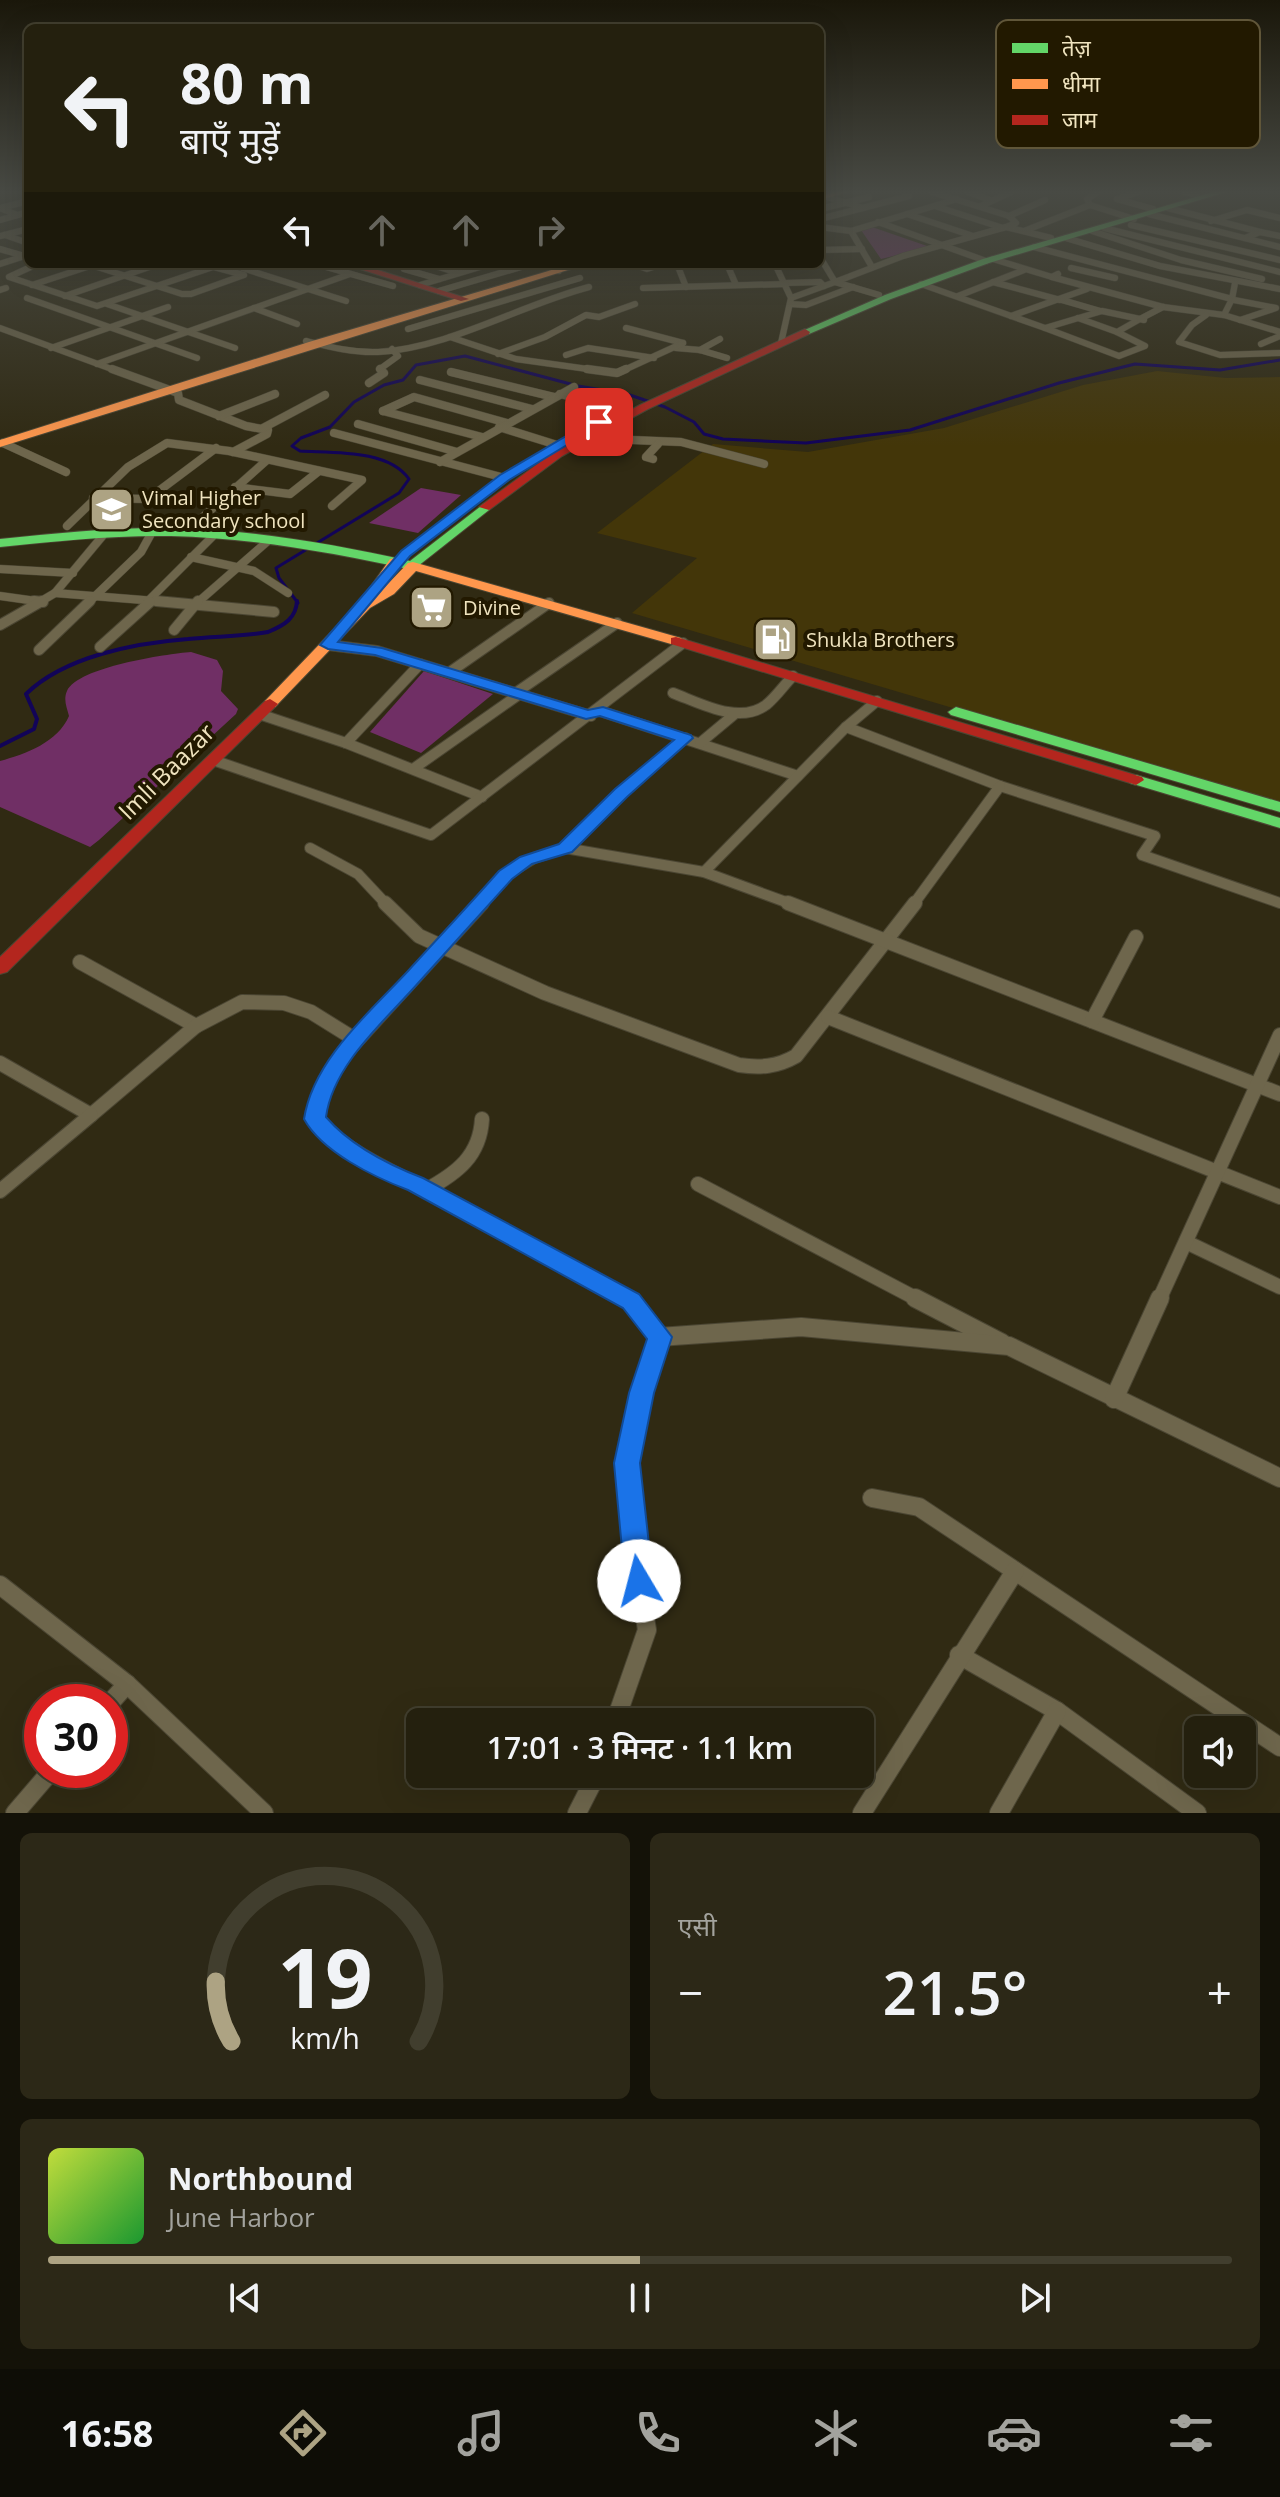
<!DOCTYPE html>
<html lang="hi">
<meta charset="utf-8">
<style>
:root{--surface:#24200e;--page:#2c2817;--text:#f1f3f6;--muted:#a3a39e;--line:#413e2e;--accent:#ada383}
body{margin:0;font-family:"Open Sans","Noto Sans Devanagari",sans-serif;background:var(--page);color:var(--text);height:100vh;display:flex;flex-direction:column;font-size:30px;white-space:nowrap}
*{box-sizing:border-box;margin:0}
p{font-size:26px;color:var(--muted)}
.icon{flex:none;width:44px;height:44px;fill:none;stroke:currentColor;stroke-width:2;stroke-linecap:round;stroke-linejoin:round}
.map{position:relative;height:1813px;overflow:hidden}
.details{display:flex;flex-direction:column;gap:20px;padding:20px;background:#141208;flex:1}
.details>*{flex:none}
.hud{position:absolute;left:24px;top:24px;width:800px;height:244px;border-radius:12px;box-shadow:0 8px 32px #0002,0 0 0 2px var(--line);background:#24200e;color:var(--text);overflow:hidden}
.fabs{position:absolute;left:1184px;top:1716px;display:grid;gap:16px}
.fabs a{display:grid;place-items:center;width:72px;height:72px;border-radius:12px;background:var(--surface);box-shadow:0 8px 32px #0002,0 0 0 2px var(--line);font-size:40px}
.speed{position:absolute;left:24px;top:1684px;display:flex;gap:16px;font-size:40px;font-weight:700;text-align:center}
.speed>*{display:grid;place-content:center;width:104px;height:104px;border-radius:50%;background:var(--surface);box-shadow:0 8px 32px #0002,0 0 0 2px var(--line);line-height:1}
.speed .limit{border:12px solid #d22;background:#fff;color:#111}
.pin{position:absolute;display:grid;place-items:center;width:68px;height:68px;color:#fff;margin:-34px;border-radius:16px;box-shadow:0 4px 12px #0006}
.me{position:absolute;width:88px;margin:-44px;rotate:352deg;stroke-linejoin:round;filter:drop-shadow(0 0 6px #0008)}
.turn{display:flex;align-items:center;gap:28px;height:168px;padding:0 24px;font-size:36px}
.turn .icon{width:104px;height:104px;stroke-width:2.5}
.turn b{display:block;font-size:56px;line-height:68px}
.lanes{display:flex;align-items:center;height:76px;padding:0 24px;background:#0003;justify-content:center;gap:40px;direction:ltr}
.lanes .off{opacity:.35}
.big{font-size:60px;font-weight:600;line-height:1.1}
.details .card{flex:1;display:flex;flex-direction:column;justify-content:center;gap:12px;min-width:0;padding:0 28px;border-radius:12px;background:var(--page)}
.details .dial{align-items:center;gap:0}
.dial svg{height:208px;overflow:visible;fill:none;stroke:var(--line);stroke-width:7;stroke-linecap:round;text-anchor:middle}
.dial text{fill:var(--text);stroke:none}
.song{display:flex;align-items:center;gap:24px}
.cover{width:96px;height:96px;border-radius:12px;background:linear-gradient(135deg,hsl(70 70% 55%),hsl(130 70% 35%))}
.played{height:8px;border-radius:4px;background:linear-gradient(90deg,var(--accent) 50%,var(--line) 50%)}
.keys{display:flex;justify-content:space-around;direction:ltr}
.heat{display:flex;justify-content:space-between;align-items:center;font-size:44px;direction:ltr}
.details .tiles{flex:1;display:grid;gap:20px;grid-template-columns:1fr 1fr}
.card:last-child{grid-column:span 2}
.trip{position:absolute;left:406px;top:1708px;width:468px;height:80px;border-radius:12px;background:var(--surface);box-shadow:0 8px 32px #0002,0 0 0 2px var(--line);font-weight:600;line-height:80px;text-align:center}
.dock{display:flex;height:128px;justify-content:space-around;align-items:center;background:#0e0d06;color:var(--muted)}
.dock .icon{width:56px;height:56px}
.dock .current{color:var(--accent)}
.dock b{font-size:36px;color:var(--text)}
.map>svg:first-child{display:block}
</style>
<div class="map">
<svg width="1280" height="1813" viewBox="0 0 1280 1813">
<rect width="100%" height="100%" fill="#302a13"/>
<polygon fill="#433609" points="1157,371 1226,378 1280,377 1280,805 632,613 697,558 597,533 713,444 808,452 944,428 1083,385"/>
<g fill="#702f65">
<polygon points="872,227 930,247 881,259 861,230"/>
<polygon points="421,488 461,495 418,533 369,523"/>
<path d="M 191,652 L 217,660 L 223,671 L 221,691 L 238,709 L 236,714 L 99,840 L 90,847 L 0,807 L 0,761 C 26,754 58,742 69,716 C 67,708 63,700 67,691 C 78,667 166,654 191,652 Z"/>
<polygon points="424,671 493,694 421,753 370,732"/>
</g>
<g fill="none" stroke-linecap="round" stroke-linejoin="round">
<path stroke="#120458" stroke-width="3" d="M 298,603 L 279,578 L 276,568 L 399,493 L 409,479 C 388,449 333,453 300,451 L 292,446 L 301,438 L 330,427 L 354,402 L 384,385 L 403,380 L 416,365 L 465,356 L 578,386 L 627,394 L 665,407 L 694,422 L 704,434 L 723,439 L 806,443 L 910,430 L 1059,383 L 1135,364 L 1220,370 L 1280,360"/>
<path stroke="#120458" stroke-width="4" d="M 0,746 L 34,729 L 37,719 L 26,694 C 65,656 136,643 188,639 C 215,636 242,637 268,632 C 285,625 296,618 297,601"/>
<defs>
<g id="street-far4">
<polyline points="932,192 1009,216 1016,223 1006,227 1051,238"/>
<polyline points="968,192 990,200"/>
<polyline points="1098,192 1087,199 1090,205 1134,219"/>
<polyline points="1185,192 1197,195"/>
<polyline points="820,195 863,208"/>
<polyline points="1117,199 1153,209"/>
<polyline points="1117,199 1138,192"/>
<polyline points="935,206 1003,228"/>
<polyline points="981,206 1011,192"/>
<polyline points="1168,208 1260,232 1245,238"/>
<polyline points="820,209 869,197"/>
<polyline points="907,214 973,236"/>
<polyline points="1149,214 1280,247"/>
<polyline points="17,215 0,208 28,201"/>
<polyline points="1009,216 1045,200"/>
<polyline points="820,219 909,196"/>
<polyline points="0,220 28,212"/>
<polyline points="1211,221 1247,210 1280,218"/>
<polyline points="878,222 986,261"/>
<polyline points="1131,225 1280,260"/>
<polyline points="820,227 851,231 957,199"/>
<polyline points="1104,228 1280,272"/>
<polyline points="851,231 872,267"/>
<polyline points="1024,231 1090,205"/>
<polyline points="1092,231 1181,260 1262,279"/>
<polyline points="1260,232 1280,236"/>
<polyline points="5,235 28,243"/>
<polyline points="0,236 28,229"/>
<polyline points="1066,238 1160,266 1280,289"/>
<polyline points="1034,247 1232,299 1235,283"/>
<polyline points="0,249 24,256"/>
<polyline points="820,250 862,249"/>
<polyline points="820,257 835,282 903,256 1006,227"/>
<polyline points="993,259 1052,277 1058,274"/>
<polyline points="0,264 28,255"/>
<polyline points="37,264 9,277 97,306 222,264"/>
<polyline points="88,264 182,294 191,294 244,275 214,267"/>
<polyline points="316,264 393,286"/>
<polyline points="429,264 458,273"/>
<polyline points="540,264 559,271"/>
<polyline points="633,264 647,269 662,264"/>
<polyline points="677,264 686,287"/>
<polyline points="727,264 736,285"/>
<polyline points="775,264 791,298 781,343"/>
<polyline points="242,268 346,301"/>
<polyline points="1071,268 1115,278"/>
<polyline points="404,269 439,279"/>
<polyline points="1052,277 1163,307 1224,315"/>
<polyline points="993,282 1060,300"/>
<polyline points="785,283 820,282 824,286"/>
<polyline points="921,284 1045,328"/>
<polyline points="32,285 93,265"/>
<polyline points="420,285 490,264"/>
<polyline points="643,288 786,284"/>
<polyline points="0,290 6,288"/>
<polyline points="439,291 531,264"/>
<polyline points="65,296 158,264"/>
<polyline points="958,296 1024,270"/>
<polyline points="27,298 197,358"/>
<polyline points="791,298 835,282 879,295"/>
<polyline points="1232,299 1224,315 1280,332"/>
<polyline points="1062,300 1100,311"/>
<polyline points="1234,300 1276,308 1240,320"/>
<polyline points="107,304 235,348"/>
<polyline points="790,304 806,305 853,287"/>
<polyline points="254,308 297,324"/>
<polygon points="1102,311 1140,319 1117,332 1145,346 1119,356 1045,328"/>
<polyline points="1206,315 1192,325 1179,342 1220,355 1280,353"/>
<polyline points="1011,316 1087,289"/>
<polyline points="1078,318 1117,332"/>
<polyline points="1140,319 1144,320"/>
<polyline points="1140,319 1163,307"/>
<polyline points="0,328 117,371"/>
<polyline points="626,328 683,343"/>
<polyline points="408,329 580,278"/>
<polyline points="450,337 516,359 602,371"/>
<path d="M 306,341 C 330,347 353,353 378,352 C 449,348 520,305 589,287"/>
<polyline points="1261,344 1280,336"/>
<polyline points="51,348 168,307"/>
<polyline points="676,348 700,350 727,358"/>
<polyline points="700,350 720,339"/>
<polyline points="498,354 545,337 586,315 599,317 635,304"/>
<polyline points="566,355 588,348 654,358"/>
<polyline points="97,364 350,274"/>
<polyline points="382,371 380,369 398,356 392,349"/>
<polyline points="622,371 683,343"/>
</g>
<g id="street-far3">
<polyline points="112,369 178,393 179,400 246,426 268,430 267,434 233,452"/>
<polyline points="587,369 617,373 626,369"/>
<polyline points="451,372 554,397"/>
<polyline points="420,380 532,409"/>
<polyline points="369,383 384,373 380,369"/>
<polyline points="560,394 620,410"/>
<polyline points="383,411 414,397 507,423"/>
<polyline points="383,411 482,437"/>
<polyline points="219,416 275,394"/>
<polyline points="358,424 457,452"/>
<polyline points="499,427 557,445"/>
<polyline points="263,428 325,395"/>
<polyline points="334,433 505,478"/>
<polyline points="632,440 681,442 764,464"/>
<polyline points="3,443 66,472"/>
<polyline points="653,459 646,457 658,444"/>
<polyline points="440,462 574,387"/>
<polyline points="235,487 290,494 319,471"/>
<polyline points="93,498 148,499 216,448"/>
<polyline points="195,524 267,460"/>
<polyline points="67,526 128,467 167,443 229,451 362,480 332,506"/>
<polyline points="191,557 254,571 288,593"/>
<polyline points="0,569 73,573"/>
<polyline points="55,593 181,603"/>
<polyline points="0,596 43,602"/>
<polyline points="147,602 215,534"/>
<polyline points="38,603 55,593 105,533"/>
<polyline points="88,603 141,552 152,532"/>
<polyline points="197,603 269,540"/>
</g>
<g id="street-far2">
<polyline points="34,601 43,602"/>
<polyline points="156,601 274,612"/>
<polyline points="0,625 42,601"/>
<polyline points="174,630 198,601"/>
<polyline points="328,645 377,651 591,716"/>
<polyline points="100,647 150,602"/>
<polyline points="39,650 90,601"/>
<polyline points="450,672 549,603"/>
<polyline points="517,692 617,623"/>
<path d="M 673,693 C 700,703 739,725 766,705 C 776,697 784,685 793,676"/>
<polyline points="597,710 798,776"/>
<polyline points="259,714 346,743 482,797"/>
<polyline points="846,727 1000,786 1155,836 1142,855 1280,903"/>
<polyline points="346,743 420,664"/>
<polyline points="700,743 736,713"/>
<polyline points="213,760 431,835 683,643"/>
<polyline points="413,769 521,693"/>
<polyline points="310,848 358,874 387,905"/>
<polyline points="565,848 621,793 685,738"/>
<polyline points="704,872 846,727 877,701"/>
<polyline points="480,905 506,875 534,858 565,848 704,872 794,905"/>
<polyline points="913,905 1000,786"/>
</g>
<g id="street-far1">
<path d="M 385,903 L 419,936 L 545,993 L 739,1065 C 760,1068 777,1067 796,1056 L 915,903"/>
<path d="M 482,903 L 340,1059 L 320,1098 L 315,1119 C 350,1155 391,1170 434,1194 C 499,1229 563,1264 628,1300"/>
<polyline points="788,903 1280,1094"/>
<polyline points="80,962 196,1026"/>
<polyline points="828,1017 1280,1197"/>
<polyline points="1092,1021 1136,937"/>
<polyline points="0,1063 91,1115 196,1026 242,1002 284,1003 311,1012 356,1040"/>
<polyline points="698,1184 919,1300"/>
<path d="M 426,1190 C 457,1173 480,1156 482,1119"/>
<polyline points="0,1191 91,1115"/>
<polyline points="1186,1242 1280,1287"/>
<polyline points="1159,1300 1280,1035"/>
</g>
<g id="street">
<polyline points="625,1298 631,1301 659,1337"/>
<polyline points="915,1298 1002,1343"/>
<polyline points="659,1337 801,1327 1009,1346 1280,1478"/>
<polyline points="1114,1399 1160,1298"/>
<polyline points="872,1498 919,1507 1280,1747"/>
<polyline points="0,1585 127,1684 264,1813"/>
<polyline points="959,1655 1057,1711 1197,1813"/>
<polyline points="110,1703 127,1684"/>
<polyline points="615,1722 647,1630 635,1556 627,1463 641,1393 659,1337"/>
<polyline points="15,1813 52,1770"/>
<polyline points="577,1813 597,1774"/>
<polyline points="862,1813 1015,1571"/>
<polyline points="999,1813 1057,1711"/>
</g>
<g id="fast">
<polygon points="1213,192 1226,192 989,263 891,299 809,334 800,332 885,295 983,259"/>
<path d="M 485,503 L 491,507 L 489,510 L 413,570 C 333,553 253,538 171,536 C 114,535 57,541 0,547 L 0,539 C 57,533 115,527 172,528 C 253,530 332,544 410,561 Z"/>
<polygon points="956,707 1280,802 1280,812 951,715 948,712"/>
<polygon points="1136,775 1280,818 1280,828 1130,783 1128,780 1130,777"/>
</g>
<g id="slow">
<polygon points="834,192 848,192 820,200 820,196"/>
<polygon points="572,264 587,264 0,447 0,440 309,342"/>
<polygon points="395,558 402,562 383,589 408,563 413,562 681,638 683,641 681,644 671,644 416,571 394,594 370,608 275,707 265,707 265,701 360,602 390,559"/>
</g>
<g id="jam">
<polygon points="344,264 359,264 469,299 461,301"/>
<polygon points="805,329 810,332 809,334 648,409 562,456 489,510 479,507 554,452 640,405"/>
<polygon points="676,637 1142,777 1144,780 1136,785 1130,783 671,644 671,638"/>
<polygon points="270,699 278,704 275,707 7,972 0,974 0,957 265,701"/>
</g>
</defs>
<use href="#street-far4" stroke="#4b4633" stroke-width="7"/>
<use href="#street-far3" stroke="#4b4633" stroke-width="9"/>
<use href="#street-far2" stroke="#4b4633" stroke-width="12"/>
<use href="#street-far1" stroke="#4b4633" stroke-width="16"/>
<use href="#street" stroke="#4b4633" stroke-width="20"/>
<use href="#fast" stroke="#4b4633" stroke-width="2"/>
<use href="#slow" stroke="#4b4633" stroke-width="2"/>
<use href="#jam" stroke="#4b4633" stroke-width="2"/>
<use href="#street-far4" stroke="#6e664c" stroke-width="6"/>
<use href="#street-far3" stroke="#6e664c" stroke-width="8"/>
<use href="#street-far2" stroke="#6e664c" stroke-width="10"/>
<use href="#street-far1" stroke="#6e664c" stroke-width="14"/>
<use href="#street" stroke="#6e664c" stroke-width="18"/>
<use href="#fast" fill="#63d668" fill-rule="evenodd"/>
<use href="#slow" fill="#ff974d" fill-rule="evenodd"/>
<use href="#jam" fill="#b3261e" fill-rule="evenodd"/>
</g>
<linearGradient id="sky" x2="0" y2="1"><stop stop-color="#1a170a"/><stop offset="0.43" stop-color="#484a44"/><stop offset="1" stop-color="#484a44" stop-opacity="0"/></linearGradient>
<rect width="1280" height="446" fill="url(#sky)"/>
<path fill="#1a73e8" stroke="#114b97" stroke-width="2" d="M 595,419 L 605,422 L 509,480 L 410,556 L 338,642 L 382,648 L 588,710 L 603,707 L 691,735 L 693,738 L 627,797 L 572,852 L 532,864 L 512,879 C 481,913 451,947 420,981 C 386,1020 333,1064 326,1117 C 351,1146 389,1165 423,1178 L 639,1294 L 672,1337 L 654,1393 L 640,1463 L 653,1581 L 649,1590 L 639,1594 L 629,1590 L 625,1581 L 614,1463 L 629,1393 L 647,1339 L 623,1308 L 408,1190 C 374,1177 322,1152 304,1119 C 313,1060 369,1013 408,971 C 438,938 469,905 499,871 L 520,857 L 559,844 L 615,789 L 674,740 L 600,716 L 586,719 L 375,655 L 328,649 L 320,645 L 401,551 L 500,475 Z"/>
<defs>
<symbol id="school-square" viewBox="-11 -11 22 22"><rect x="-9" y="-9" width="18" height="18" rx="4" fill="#ada383" stroke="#221900"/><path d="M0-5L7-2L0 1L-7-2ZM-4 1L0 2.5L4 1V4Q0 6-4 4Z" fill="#fff"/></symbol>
<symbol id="supermarket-square" viewBox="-11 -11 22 22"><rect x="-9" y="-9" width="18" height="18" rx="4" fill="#ada383" stroke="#221900"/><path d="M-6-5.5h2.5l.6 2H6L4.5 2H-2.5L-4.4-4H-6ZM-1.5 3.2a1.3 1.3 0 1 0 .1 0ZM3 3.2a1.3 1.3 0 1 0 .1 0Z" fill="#fff"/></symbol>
<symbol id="fuel-square" viewBox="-11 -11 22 22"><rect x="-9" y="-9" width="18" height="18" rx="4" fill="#ada383" stroke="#221900"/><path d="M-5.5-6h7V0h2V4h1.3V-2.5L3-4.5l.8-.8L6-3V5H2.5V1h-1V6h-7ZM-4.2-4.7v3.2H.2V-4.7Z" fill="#fff"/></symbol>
</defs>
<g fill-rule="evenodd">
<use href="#school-square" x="86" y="484" width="51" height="51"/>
<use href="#supermarket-square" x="406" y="582" width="51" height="51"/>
<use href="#fuel-square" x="750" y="614" width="51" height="51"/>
</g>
<g text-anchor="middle" stroke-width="8" stroke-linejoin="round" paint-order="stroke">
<g font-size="20" fill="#f0e4bf" stroke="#221900" text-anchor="start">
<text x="142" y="505">Vimal Higher<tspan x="142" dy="23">Secondary school</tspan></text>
<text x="463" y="615">Divine</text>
<text x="806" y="647">Shukla Brothers</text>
</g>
<g font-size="24" fill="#f0e4bf" stroke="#221900">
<text transform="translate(167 772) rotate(-45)" y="8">Imli Baazar</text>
</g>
</g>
<rect x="996" y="20" width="264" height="128" rx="12" fill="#221900" stroke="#605639" stroke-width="2"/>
<rect x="1012" y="43" width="36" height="10" fill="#63d668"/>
<rect x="1012" y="79" width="36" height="10" fill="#ff974d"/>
<rect x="1012" y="115" width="36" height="10" fill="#b3261e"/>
<g font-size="22" fill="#f0e4bf">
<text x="1062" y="56">तेज़</text>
<text x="1062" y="92">धीमा</text>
<text x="1062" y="128">जाम</text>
</g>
</svg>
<div class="fabs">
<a><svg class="icon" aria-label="sound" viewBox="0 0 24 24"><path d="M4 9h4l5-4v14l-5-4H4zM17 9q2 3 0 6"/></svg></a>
</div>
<div class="speed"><div class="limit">30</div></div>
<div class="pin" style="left:599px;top:422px;background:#d93025"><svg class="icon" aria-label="arrive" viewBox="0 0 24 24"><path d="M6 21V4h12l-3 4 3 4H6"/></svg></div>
<svg class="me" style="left:639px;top:1581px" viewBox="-20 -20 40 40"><circle r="19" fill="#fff"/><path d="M0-13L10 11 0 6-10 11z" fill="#1a73e8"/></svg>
<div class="trip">17:01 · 3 मिनट · 1.1 km</div>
<div class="hud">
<div class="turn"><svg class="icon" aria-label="left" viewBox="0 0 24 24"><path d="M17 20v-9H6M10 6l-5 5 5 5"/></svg><div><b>80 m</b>बाएँ मुड़ें</div></div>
<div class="lanes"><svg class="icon" aria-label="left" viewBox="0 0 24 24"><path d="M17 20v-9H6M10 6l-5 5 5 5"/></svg><svg class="icon off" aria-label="ahead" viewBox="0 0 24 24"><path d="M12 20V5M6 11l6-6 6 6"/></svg><svg class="icon off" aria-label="ahead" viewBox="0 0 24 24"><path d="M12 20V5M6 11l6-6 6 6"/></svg><svg class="icon off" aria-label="right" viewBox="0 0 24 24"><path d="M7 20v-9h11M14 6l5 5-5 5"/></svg></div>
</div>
</div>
<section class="details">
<div class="tiles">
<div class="card dial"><svg viewBox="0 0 100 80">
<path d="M14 69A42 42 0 1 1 86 69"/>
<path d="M14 69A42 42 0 0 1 8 46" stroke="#ada383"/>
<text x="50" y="56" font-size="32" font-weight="700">19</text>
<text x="50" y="72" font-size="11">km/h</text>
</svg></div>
<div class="card"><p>एसी</p>
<div class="heat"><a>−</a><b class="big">21.5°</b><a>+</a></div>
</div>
<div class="card">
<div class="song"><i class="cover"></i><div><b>Northbound</b><p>June Harbor</p></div></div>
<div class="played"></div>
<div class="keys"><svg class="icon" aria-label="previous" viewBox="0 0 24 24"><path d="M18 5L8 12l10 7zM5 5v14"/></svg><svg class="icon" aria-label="pause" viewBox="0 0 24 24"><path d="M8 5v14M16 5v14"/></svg><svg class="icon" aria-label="next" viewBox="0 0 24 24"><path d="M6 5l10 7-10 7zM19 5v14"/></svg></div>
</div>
</div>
</section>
<nav class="dock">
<b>16:58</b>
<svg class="icon current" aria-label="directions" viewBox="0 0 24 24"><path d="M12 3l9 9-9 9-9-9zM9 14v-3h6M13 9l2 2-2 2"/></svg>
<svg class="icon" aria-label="music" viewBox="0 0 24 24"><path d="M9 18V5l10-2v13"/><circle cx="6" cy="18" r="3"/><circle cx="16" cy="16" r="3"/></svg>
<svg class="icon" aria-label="phone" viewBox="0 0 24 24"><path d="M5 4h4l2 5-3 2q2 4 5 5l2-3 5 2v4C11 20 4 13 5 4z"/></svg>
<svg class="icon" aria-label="climate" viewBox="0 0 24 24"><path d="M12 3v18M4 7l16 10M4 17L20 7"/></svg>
<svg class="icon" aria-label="car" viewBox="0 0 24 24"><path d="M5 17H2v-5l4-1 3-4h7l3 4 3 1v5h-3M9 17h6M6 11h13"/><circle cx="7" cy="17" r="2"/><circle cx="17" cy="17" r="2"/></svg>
<svg class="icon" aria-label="filters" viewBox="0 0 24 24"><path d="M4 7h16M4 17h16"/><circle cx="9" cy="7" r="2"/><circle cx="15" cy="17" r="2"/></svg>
</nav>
